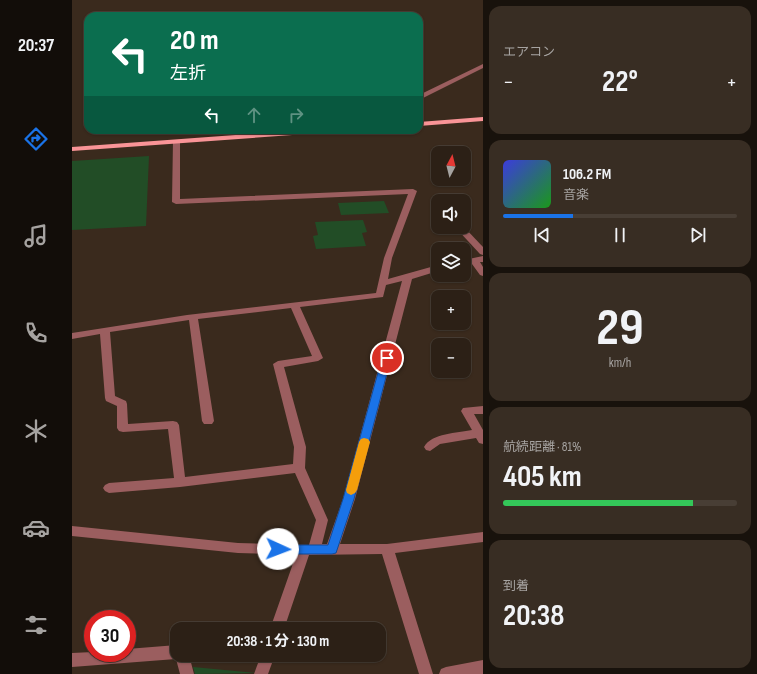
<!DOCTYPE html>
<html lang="ja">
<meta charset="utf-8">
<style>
:root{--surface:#2c2016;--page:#382d23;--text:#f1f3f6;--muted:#a6a3a1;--line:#483e35;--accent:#1a73e8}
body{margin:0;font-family:"Sofia Sans Condensed","Noto Sans JP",sans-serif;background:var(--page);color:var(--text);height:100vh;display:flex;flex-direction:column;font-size:15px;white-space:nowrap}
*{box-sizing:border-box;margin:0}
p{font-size:13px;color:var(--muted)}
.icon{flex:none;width:22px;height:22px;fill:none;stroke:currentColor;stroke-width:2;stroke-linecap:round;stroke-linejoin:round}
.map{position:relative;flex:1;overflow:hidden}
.side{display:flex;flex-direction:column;gap:6px;padding:6px;background:#18120c;width:274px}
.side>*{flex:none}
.top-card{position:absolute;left:12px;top:12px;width:339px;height:122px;border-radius:12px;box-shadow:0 1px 3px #0004,0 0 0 1px var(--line);background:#0b6e4f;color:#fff;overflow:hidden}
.needle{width:26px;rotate:7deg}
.controls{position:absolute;left:359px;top:146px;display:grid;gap:8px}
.controls a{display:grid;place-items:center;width:40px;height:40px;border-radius:8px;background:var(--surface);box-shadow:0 1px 3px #0004,0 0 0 1px var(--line);font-size:20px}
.speed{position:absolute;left:12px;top:610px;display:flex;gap:8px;font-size:20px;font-weight:700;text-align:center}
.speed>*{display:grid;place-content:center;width:52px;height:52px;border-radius:50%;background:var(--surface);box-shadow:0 1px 3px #0004,0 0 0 1px var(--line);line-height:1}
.speed .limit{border:6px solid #d22;background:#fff;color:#111}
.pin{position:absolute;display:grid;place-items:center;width:34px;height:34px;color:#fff;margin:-17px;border:2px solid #fff;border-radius:50%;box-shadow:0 1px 4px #0007}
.me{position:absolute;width:44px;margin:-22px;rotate:92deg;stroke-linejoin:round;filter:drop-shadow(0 0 3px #0008)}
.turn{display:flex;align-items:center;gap:14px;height:84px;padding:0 20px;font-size:18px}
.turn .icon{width:52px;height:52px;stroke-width:2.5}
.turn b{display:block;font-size:28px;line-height:34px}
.lanes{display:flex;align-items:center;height:38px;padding:0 20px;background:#0003;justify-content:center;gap:20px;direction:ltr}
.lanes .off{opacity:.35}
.big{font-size:30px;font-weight:700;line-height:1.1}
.side .tile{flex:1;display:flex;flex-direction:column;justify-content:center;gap:6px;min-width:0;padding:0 14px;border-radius:12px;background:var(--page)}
.side .dial{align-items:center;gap:0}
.dial b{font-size:52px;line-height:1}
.song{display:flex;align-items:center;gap:12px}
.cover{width:48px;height:48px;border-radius:6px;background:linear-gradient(135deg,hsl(240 70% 55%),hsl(120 70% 35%))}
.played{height:4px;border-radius:2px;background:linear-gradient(90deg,var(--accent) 30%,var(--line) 30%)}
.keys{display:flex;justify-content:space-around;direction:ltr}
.heat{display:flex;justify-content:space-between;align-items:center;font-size:22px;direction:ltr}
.charge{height:6px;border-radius:3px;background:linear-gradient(90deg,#34c759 81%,var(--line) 0)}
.trip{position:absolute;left:98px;top:622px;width:216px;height:40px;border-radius:12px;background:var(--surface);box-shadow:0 1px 3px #0004,0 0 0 1px var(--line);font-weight:700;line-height:40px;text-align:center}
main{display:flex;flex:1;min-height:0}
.menu{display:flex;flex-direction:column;width:72px;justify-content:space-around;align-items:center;background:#120d09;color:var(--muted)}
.menu .icon{width:28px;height:28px}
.menu .selected{color:var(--accent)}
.menu b{font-size:18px;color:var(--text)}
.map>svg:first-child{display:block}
</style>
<main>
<nav class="menu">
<b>20:37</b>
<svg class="icon selected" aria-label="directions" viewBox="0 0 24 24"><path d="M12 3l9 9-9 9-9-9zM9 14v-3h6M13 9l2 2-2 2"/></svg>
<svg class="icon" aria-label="music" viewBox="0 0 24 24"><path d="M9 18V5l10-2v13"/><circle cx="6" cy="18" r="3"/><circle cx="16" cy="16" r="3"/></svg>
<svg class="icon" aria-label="phone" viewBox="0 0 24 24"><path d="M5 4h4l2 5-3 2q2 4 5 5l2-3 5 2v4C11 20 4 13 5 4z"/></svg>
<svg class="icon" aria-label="climate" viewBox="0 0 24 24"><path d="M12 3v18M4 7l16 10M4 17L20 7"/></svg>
<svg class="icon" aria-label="car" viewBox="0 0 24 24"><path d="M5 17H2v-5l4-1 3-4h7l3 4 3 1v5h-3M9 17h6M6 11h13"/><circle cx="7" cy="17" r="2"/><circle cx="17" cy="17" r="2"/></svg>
<svg class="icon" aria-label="filters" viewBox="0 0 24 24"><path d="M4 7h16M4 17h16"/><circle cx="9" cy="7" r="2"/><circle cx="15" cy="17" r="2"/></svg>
</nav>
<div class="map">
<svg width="411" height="674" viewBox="0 0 411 674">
<rect width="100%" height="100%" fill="#3a2a1d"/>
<g fill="#224d26">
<polygon points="77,156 74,226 0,230 0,161"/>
<polygon points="312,201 317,213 269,215 266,203"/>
<polygon points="291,220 295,232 290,233 294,246 244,249 241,236 246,235 243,222"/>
<polygon points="121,667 184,673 123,674"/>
</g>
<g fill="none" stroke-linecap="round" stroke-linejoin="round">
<g fill="#9b5e5f" fill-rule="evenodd">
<polygon points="411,64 411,68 347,100 347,95"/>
<path d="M 101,140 L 107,140 L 108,142 L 108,199 L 341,189 L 345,191 L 320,258 L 316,279 L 366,265 L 366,271 L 340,279 L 283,499 L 268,544 L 315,544 L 411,532 L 411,542 L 323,553 L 361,674 L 347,674 L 310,554 L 237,555 L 212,629 L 198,629 L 224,555 L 166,553 L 0,536 L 0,526 L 166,543 L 237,545 L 244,520 L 223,473 L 108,487 L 37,493 L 33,491 L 31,488 L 33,485 L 37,483 L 102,478 L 96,429 L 51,432 L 47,431 L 45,428 L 45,406 L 34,401 L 33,398 L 28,334 L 0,339 L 0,333 L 115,315 L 304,293 L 312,258 L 336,194 L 104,204 L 100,202 ZM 330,281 L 271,499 L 255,544 L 250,544 L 256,520 L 233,468 L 234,447 L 212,367 L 246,361 L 251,358 L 228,307 L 311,297 L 314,285 ZM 219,308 L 240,356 L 206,361 L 201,364 L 222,447 L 221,464 L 113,477 L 107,425 L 105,422 L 101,421 L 56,424 L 55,404 L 54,401 L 43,396 L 38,332 L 117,320 L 130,421 L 132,424 L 140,424 L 142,421 L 126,319 Z"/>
<polygon points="383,227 392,227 411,247 411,255 408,254"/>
<polygon points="411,256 411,262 408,262 411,267 411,276 408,275 400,264 392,266 392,260"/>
<path d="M 411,406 L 411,414 L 402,414 L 411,430 L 411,444 L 407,443 L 404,438 L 368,444 L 358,451 L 354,450 L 352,447 C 360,433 385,433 400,430 L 389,411 L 391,408 Z"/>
<polygon points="105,645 105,655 117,655 122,674 108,674 104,659 0,667 0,653 21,652 21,653 55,653 55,649"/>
<polygon points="189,655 203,655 196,674 182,674"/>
<polygon points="411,660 411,674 367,674 369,669 374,667"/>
</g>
<g fill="#f99497" fill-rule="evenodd">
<polygon points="411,117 411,121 347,126 347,122"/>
<polygon points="233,130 266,130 262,132 0,151 0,147"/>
</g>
</g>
<polygon fill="#1a73e8" stroke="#114b97" points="315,355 319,358 282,499 264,553 260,554 206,554 202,553 200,549 202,546 206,545 256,545 271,499 310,358"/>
<polygon fill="#f59e0b" points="292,438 296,439 298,442 285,490 283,493 279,495 275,493 274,490 287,442 289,439"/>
</svg>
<div class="controls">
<a><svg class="needle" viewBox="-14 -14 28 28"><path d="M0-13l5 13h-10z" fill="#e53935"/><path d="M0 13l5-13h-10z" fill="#a6a3a1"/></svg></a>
<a><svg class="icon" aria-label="sound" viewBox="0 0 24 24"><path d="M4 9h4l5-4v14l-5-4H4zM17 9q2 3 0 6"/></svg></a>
<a><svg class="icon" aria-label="layers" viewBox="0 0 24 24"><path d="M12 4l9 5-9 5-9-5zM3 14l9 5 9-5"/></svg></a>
<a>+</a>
<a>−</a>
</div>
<div class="speed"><div class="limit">30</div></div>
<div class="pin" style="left:315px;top:358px;background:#d93025"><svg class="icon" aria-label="arrive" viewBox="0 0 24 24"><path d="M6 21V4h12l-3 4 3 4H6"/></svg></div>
<svg class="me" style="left:206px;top:549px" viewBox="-20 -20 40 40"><circle r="19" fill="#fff"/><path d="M0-13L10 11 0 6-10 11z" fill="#1a73e8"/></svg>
<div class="trip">20:38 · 1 分 · 130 m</div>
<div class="top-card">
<div class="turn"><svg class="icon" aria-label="left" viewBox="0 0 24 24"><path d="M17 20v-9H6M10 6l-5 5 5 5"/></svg><div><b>20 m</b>左折</div></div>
<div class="lanes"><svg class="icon" aria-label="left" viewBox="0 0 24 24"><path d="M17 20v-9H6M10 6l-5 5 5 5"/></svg><svg class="icon off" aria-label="ahead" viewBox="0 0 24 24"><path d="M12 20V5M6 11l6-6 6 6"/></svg><svg class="icon off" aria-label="right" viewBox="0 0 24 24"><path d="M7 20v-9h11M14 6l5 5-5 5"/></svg></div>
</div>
</div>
<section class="side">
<div class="tile"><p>エアコン</p>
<div class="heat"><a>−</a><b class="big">22°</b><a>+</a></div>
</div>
<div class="tile">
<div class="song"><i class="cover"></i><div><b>106.2 FM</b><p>音楽</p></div></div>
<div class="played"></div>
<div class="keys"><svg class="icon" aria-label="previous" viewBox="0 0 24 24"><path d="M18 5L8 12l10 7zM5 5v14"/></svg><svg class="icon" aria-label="pause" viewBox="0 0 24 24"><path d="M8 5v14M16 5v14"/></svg><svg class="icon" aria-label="next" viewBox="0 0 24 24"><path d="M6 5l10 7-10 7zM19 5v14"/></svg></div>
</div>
<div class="tile dial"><b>29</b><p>km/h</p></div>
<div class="tile"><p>航続距離 · 81%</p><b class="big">405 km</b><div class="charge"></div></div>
<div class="tile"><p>到着</p><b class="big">20:38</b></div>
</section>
</main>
